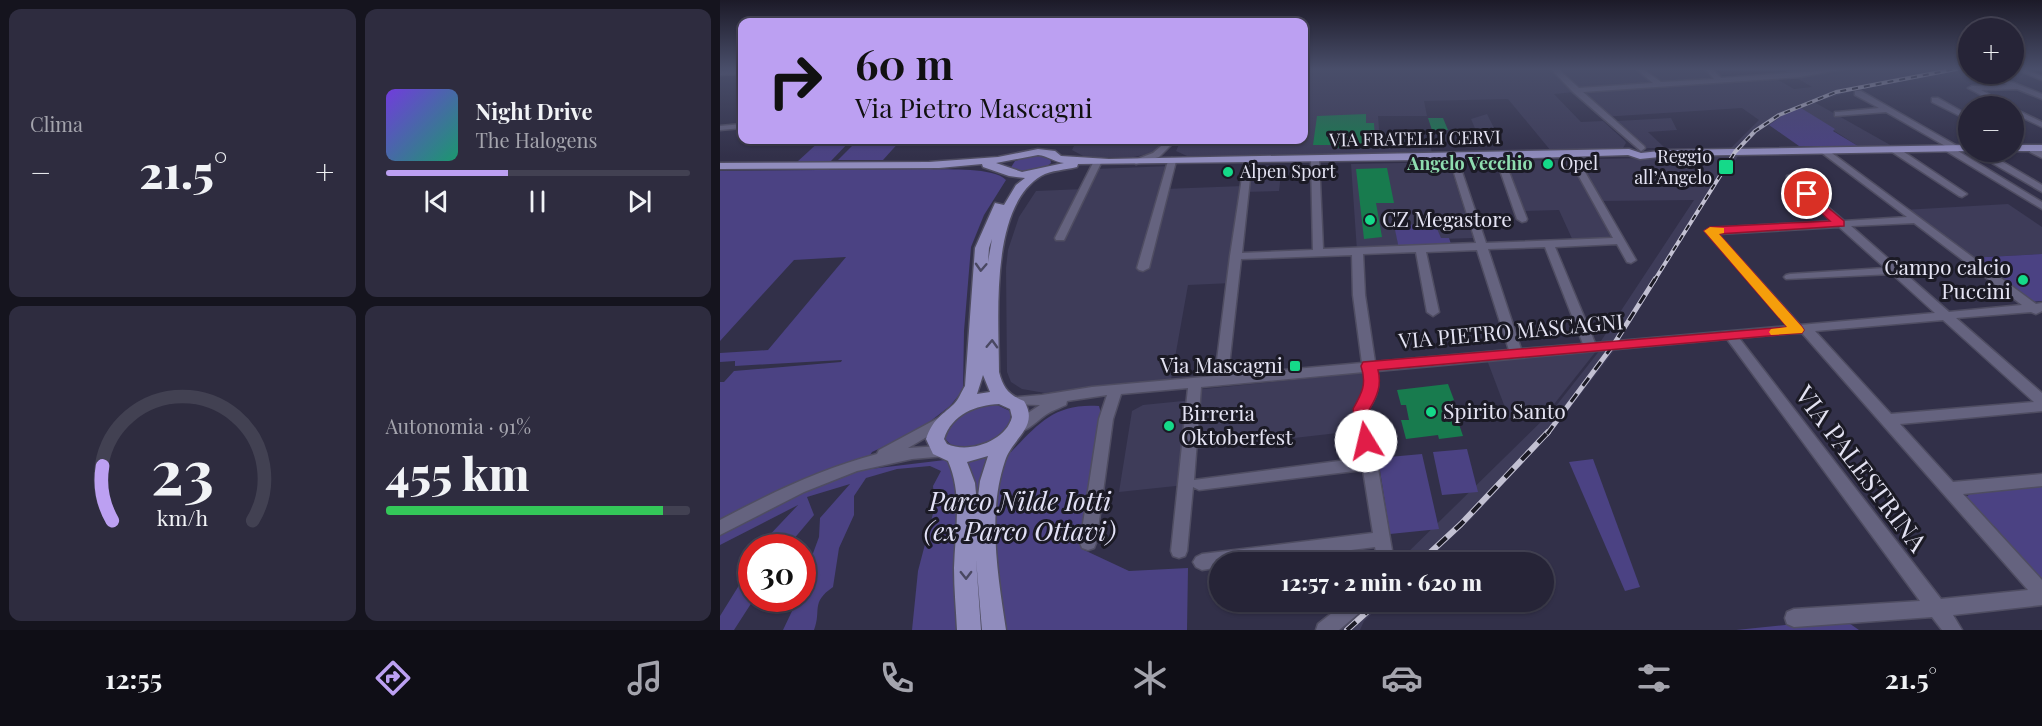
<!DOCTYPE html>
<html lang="it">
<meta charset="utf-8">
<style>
:root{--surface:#262437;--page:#2e2c3f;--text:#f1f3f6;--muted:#a4a4ad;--line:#424152;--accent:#bca0f2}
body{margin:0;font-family:"Playfair Display",serif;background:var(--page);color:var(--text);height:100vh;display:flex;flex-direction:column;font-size:22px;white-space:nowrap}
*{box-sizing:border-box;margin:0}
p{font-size:20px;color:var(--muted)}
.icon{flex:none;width:33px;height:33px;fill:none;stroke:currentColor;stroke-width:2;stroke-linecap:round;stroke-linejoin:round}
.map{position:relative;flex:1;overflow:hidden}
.sheet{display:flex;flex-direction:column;gap:9px;padding:9px;background:#15141e;width:720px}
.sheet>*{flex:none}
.top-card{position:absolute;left:18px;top:18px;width:570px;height:126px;border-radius:12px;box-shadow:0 2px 4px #0004,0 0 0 2px var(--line);background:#bca0f2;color:#111;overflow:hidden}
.fabs{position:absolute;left:1238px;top:18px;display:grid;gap:12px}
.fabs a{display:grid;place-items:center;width:66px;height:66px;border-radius:50%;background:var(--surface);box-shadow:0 2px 4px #0004,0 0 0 2px var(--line);font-size:30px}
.speed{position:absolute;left:18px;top:534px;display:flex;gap:12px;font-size:30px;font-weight:700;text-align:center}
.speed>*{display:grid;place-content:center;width:78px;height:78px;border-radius:50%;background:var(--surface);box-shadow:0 2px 4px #0004,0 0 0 2px var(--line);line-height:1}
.speed .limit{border:9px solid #d22;background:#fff;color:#111}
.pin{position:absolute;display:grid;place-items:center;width:51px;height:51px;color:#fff;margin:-26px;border:3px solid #fff;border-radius:50%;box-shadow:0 2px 6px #0007}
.me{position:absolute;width:66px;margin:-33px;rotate:351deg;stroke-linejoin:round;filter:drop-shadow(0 0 4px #0008)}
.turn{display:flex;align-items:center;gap:21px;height:126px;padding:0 18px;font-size:27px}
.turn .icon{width:78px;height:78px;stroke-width:2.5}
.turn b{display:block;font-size:42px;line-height:51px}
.big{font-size:45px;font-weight:800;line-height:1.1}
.sheet .widget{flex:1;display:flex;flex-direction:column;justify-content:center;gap:9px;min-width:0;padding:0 21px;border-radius:12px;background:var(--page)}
.sheet .dial{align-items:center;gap:0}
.dial svg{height:156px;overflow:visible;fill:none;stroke:var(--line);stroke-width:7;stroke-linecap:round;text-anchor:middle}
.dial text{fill:var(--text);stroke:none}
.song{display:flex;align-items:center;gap:18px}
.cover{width:72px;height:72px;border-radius:9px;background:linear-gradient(135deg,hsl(260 70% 55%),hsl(160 70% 35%))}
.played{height:6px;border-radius:3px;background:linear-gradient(90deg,var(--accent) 40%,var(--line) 40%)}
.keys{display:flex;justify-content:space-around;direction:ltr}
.heat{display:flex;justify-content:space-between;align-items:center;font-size:33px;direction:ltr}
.charge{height:9px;border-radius:4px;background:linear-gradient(90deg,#34c759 91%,var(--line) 0)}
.sheet .tiles{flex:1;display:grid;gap:9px;grid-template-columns:repeat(2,1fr)}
.trip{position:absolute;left:489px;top:552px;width:345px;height:60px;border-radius:30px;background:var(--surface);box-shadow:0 2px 4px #0004,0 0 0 2px var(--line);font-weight:800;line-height:60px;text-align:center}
.tabs{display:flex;height:96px;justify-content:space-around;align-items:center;background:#0f0e16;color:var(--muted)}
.tabs .icon{width:42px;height:42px}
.tabs .active{color:var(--accent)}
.tabs b{font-size:27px;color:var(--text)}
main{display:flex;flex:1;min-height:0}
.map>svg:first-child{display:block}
</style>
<main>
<section class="sheet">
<div class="tiles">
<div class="widget"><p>Clima</p>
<div class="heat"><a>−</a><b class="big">21.5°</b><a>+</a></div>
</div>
<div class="widget">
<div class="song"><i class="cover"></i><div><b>Night Drive</b><p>The Halogens</p></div></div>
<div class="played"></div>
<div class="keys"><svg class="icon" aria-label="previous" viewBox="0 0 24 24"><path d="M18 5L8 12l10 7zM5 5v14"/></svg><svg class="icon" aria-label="pause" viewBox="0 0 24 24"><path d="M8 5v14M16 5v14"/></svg><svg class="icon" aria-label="next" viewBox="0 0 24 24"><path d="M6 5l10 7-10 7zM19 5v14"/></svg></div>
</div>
<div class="widget dial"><svg viewBox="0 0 100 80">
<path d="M14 69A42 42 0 1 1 86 69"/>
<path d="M14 69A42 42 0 0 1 9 41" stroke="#bca0f2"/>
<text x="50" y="56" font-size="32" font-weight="700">23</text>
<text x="50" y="72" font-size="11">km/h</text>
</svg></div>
<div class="widget"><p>Autonomia · 91%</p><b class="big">455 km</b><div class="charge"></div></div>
</div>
</section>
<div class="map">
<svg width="1322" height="630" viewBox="0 0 1322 630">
<rect width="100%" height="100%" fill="#323049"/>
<g fill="#3e3c59">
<polygon points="584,69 1037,69 996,70 1007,81 1053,77 1074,89 1092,87 1062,69 1246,69 1133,91 1094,102 1172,146 1138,146 1113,130 1069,112 1049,125 1043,126 1022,149 1010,149 1039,120 1022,108 882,117 855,92 834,94 861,122 883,121 905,141 906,143 903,148 831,151 788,99 704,101 707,116 658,116 660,141 709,139 712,153 467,156 456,151 461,140 584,140"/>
<polygon points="767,114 774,128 777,128 780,132 777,140 760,140 751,119"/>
<polygon points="951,118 957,130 928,132 945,148 927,148 897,121"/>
<polygon points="357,140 448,140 440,149 428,154 414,157 365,157 352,150"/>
<polygon points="1018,156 1013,164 1010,163 899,341 883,343 881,341 974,200 878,201 900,241 854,243 839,210 799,211 781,161"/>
<polygon points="729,162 753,238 721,239 675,225 679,249 637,251 631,164"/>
<polygon points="562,165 559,191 523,192 512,283 468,285 451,380 325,393 302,389 291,382 287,372 286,268 288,250 299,217 316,191 364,189 374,169 451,166 445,189 523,186 527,166"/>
<polygon points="1288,204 1322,227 1322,254 1248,258 1183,210"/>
<polygon points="896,348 830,434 751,519 705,562 678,562 832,411 880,350"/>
<polygon points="877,350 827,413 789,418 767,360"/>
<polygon points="651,372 644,430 469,450 465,485 399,492 412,411 423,405 473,400 474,390"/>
<polygon points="643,602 664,602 644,621 640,630 610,630"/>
</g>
<g fill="#4b4283">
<polygon points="1081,108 1115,129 1113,131 1138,146 1079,146 1049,125 1063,115"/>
<polygon points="101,140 131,140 110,162 77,162"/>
<polygon points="138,140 181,140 163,160 118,160"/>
<path d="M 313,155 L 330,157 L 331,163 C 320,173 304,173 290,169 L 295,161 Z"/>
<path d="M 210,169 C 228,170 274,167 286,180 L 264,215 L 251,247 L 244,331 L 243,390 L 230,406 L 199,430 L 152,452 L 142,470 L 291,452 C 319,423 335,403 379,406 L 382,417 L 362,549 L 409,571 L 468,568 L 467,630 L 192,630 L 198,571 L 215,506 L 213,486 L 221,471 L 210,466 L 177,469 L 146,478 L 134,496 L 134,515 L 119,548 L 113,587 C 90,603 102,610 94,630 L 63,630 L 73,609 L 73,599 L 82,598 L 83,569 L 92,556 L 99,537 L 100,518 L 130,484 L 87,497 L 94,515 L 67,547 L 41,547 L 44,541 L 78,505 L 0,545 L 0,382 L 4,382 L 14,371 L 121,362 L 122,360 L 15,366 L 15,361 L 0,362 L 0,353 L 48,350 L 126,257 L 74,260 L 0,341 L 0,171 Z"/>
<polygon points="715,224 721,238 729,238 732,247 679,249 674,225"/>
<polygon points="1322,254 1322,301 1306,302 1248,258"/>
<path d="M 267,404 L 277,405 L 290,411 C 298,440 239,463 225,438 C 227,417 249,410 267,404 Z"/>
<polygon points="747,449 758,492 722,495 713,452"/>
<polygon points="702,454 719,529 670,534 658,458"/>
<polygon points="873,459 920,587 905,591 849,462"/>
<polygon points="1322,486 1322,581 1286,545 1290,544 1274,526 1269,526 1246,497 1250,494"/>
<polygon points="31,566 32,598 34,599 14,630 0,630 0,616"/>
<polygon points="1123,619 1139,630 1016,630"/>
</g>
<g fill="#187b4e">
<polygon points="646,114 646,123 654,123 655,139 647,139 647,145 621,145 621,148 613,148 614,145 593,145 597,116"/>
<polygon points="708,118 723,118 728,130 712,130"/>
<polygon points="667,168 674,203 656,203 662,237 644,239 636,169"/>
<polygon points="728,384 734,400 731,401 743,436 719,439 718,435 686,439 681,420 689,420 686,405 681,405 677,390"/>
</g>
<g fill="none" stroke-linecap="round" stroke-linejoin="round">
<defs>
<g id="minor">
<polygon points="831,69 838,69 859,88 933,83 916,69 923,69 941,82 994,79 985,69 992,69 1001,78 1124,69 1080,77 863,92 924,146 925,148 921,151 853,92"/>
<polygon points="1295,69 1303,69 1322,76 1322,80"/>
<polygon points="22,70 22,74 0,75 0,71"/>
<polygon points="1263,74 1271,74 1322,94 1322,99 1297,89 1261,90 1291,106 1282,106 1248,88 1252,86 1287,85"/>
<polygon points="1135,91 1141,91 1239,147 1240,149 1238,151 1322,202 1322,209 1226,151 1227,147 1166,112 1115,116 1115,112 1118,112 1159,108 1135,95"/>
<polygon points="1212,98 1218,98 1248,115 1248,120 1212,102"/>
<polygon points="1293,108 1322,122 1322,127 1293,113"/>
<polygon points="22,124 22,128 0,130 0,126"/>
<polygon points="448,140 456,140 439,157 416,164 412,161 433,153"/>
<path d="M 1105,148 L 1316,304 L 1322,303 L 1322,311 L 1316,314 L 1311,312 L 1236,318 L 1322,393 L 1322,411 L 1180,424 L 1233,482 L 1322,474 L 1322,486 L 1243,494 L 1322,580 L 1322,605 L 1233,615 L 1242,630 L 1222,630 L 1212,617 L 1074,627 L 1067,624 L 1065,618 L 1067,612 L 1074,609 L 1200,601 L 1007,339 L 657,371 C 661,385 657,397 648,410 L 674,562 L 658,562 L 655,547 L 537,562 L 500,562 L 500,567 L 482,570 L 476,567 L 473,562 L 476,557 L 482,554 L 653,533 L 643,470 L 479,490 L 473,487 L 467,551 L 465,556 L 459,558 L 453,556 L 451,551 L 468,388 L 401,394 L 393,419 L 376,543 L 374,548 L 368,550 L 362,548 L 360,543 L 379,419 L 387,395 L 347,401 L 346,405 C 340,408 333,410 327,414 C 317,420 306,435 293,431 L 291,427 L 293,423 L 320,405 L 287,404 L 285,401 L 287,398 L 322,395 L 372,387 L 495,376 L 510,256 L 525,158 L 532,160 L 522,253 L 593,250 L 591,159 L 595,156 L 599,159 L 603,249 L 756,243 L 729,157 L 733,154 L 737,157 L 766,243 L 893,238 L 847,155 L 854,153 L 916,260 L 911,263 L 907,262 L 897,244 L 835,247 L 875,343 L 1068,326 L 985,231 L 990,228 L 1113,221 L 1067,180 L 1067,176 L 1070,175 L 1124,221 L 1187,217 L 1102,153 L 1102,149 ZM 1194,223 L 1302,305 L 1229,312 L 1131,226 ZM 1119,227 L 1165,268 L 1070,274 L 1066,275 L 1064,277 L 1066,279 L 1172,274 L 1215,313 L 1080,325 L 998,234 ZM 825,247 L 863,344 L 801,349 L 768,249 ZM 757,250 L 789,350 L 655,362 L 645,295 L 643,254 L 696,252 L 707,312 L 713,316 L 719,312 L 706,252 ZM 632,255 L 633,295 L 642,363 L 508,375 L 521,259 ZM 1223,320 L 1314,402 L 1171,414 L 1095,331 ZM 1075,333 L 1082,333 L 1308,590 L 1221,599 L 1019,338 ZM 644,372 C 648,387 642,397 634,409 L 642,458 L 474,480 L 481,387 Z"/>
<polygon points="1172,148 1178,148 1247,194 1242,197 1239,196 1172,152"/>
<polygon points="1310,148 1316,148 1322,151 1322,158 1310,152"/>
<polygon points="1260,152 1266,152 1322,185 1322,192 1260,156"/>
<polygon points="779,153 783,156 807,219 806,221 802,222 797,219 775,156"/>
<polygon points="452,158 456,161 429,268 423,271 419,270 417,268 448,161"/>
<polygon points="377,160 381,163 345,238 344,240 336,240 335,238 373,163"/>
<path d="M 222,416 L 227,417 L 229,421 L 227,425 L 188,448 L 221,446 L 226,448 L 228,452 L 226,456 L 192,459 L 137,471 L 84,492 L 0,535 L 0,520 C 51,493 101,469 157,454 L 159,450 Z"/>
<polygon points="626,602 648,602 645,608 619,630 596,630 598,624"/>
</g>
<g id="major">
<path d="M 1248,145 L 1248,151 L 949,156 L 920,159 L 908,155 L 779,159 L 358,164 L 357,167 C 346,170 331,170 321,176 C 269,207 279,319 279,372 C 283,388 289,395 304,401 C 320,427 292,438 285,461 C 267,514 278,576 286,630 L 262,630 L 256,559 L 261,630 L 237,630 C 236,610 234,589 234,568 C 235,532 243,495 228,461 L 213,454 L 206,439 C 213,419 220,417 234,404 C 239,399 241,392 245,386 L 255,248 L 275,203 L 284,205 L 296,185 L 305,178 L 289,176 L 263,167 L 262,164 L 219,168 L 0,169 L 0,163 L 209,162 L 278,157 L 318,149 L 335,151 L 341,156 L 389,159 L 909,149 L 921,153 L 949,150 ZM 318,155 C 328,156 334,162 344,163 L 302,172 L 276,163 ZM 272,239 L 268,262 L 269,248 ZM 263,375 L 270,392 L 257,394 ZM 279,404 L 290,409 L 292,417 C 286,441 249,454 227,444 L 224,439 C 232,414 256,405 279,404 ZM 268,456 L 260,481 L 257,504 L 255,483 L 247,462 Z"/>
<rect x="1293" y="145" width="29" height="6"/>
</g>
</defs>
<use href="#minor" stroke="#4f4d62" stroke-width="3"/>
<use href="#major" stroke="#4f4d62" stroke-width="3"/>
<use href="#minor" fill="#65637f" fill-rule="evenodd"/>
<use href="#major" fill="#908cbd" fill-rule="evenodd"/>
<defs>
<polyline id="rail-far2" points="934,281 1015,152 1035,131 1059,115 1116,92 1236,69"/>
<polyline id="rail-far1" points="827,434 894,344 935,279"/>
<g id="rail">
<polyline points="700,562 741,524 828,432"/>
<polyline points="627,630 658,602"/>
</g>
</defs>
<use href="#rail-far2" stroke="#c2c0d2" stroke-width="4"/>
<use href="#rail-far1" stroke="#c2c0d2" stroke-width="5"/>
<use href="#rail" stroke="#c2c0d2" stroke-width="6"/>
<use href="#rail-far2" stroke="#1b1a25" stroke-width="2" stroke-dasharray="6" stroke-linecap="butt"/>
<use href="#rail-far1" stroke="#1b1a25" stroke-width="3" stroke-dasharray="10" stroke-linecap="butt"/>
<use href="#rail" stroke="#1b1a25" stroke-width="4" stroke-dasharray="12" stroke-linecap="butt"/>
</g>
<defs><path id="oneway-chevron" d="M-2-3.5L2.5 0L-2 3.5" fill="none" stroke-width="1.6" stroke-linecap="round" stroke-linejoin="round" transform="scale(1.5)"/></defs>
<g stroke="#4a4862">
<use href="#oneway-chevron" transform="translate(261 267) rotate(93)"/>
<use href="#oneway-chevron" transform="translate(272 344) rotate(-88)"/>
<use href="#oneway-chevron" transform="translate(246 575) rotate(89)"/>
</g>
<linearGradient id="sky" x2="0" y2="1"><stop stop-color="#1c1a28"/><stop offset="0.44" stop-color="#494e6a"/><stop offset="1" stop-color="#494e6a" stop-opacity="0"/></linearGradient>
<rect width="1322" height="157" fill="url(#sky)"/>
<path fill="#e11d48" stroke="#92132f" stroke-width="1.5" d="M 1087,190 L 1124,221 L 1124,226 L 999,234 L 1082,327 L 1084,330 L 1082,333 L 658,370 C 662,385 657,397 649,410 L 654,441 L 652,445 L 646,447 L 640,445 L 633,409 C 642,393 647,384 641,366 L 643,362 L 1067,327 L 984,231 L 990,227 L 1110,221 L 1083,196 L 1083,191 Z"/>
<polygon fill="#f59e0b" points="990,227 1004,228 1004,233 999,234 1082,327 1084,330 1082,333 1051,335 1049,332 1051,329 1067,327 986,233 984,231"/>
<g fill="#15d989" stroke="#1b1a25" stroke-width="2">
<circle cx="828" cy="164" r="6"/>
<rect x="998" y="159" width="16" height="16" rx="3"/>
<circle cx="508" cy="172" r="6"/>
<circle cx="650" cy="220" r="6"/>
<circle cx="1303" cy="280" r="6"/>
<rect x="569" y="360" width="12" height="12" rx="3"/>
<circle cx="711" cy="412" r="6"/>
<circle cx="449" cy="426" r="6"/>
</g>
<g text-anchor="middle" stroke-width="6" stroke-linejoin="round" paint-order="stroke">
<g font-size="18" fill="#e4e3f3" stroke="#1b1a25">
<text transform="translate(695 139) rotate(-1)" y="6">VIA FRATELLI CERVI</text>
</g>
<g font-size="18" fill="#e4e3f3" stroke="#1b1a25" text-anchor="start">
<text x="992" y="163" text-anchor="end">Reggio<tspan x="992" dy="21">all’Angelo</tspan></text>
<text x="840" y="170">Opel</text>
<text x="520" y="178">Alpen Sport</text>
</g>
<g font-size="18" font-weight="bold" fill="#8edcaf" stroke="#1b1a25">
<text x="750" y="170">Angelo Vecchio</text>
</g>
<g font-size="21" fill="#e4e3f3" stroke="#1b1a25" text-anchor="start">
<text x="662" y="227">CZ Megastore</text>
<text x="1291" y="275" text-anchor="end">Campo calcio<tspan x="1291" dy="24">Puccini</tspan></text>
<text x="563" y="373" text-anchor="end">Via Mascagni</text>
<text x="723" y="419">Spirito Santo</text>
<text x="461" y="421">Birreria<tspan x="461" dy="24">Oktoberfest</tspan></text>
</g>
<g font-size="21" fill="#e4e3f3" stroke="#1b1a25">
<text transform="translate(791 332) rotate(-5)" y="7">VIA PIETRO MASCAGNI</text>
</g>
<g font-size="26" fill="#e4e3f3" stroke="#1b1a25">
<text transform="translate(1141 469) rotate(53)" y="9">VIA PALESTRINA</text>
</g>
<g font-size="26" font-style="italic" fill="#e3e2f7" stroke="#1b1a25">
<text x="300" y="511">Parco Nilde Iotti<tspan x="300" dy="30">(ex Parco Ottavi)</tspan></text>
</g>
</g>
</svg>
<div class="fabs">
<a>+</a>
<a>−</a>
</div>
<div class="speed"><div class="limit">30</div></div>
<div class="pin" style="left:1087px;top:194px;background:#d93025"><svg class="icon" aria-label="arrive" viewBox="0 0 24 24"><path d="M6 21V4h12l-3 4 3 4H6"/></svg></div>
<svg class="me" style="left:646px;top:441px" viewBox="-20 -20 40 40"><circle r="19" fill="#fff"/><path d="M0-13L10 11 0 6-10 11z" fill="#e11d48"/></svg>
<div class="trip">12:57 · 2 min · 620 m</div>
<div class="top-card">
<div class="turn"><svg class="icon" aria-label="right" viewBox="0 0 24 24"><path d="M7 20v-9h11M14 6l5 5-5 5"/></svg><div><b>60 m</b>Via Pietro Mascagni</div></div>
</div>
</div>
</main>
<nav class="tabs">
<b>12:55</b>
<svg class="icon active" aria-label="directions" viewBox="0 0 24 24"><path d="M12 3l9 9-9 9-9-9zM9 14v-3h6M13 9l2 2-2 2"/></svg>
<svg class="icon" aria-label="music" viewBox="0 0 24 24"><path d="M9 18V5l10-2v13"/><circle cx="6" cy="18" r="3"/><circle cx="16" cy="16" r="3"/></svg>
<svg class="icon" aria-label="phone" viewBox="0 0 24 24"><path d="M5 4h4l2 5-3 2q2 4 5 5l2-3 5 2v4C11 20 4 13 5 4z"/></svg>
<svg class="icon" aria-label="climate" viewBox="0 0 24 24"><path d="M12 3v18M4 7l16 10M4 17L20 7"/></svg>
<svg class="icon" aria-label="car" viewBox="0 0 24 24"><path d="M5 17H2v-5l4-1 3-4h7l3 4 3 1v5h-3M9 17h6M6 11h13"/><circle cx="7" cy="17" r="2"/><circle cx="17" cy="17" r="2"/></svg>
<svg class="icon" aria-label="filters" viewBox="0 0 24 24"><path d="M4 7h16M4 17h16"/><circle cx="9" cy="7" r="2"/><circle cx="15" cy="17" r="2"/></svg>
<b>21.5°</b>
</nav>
